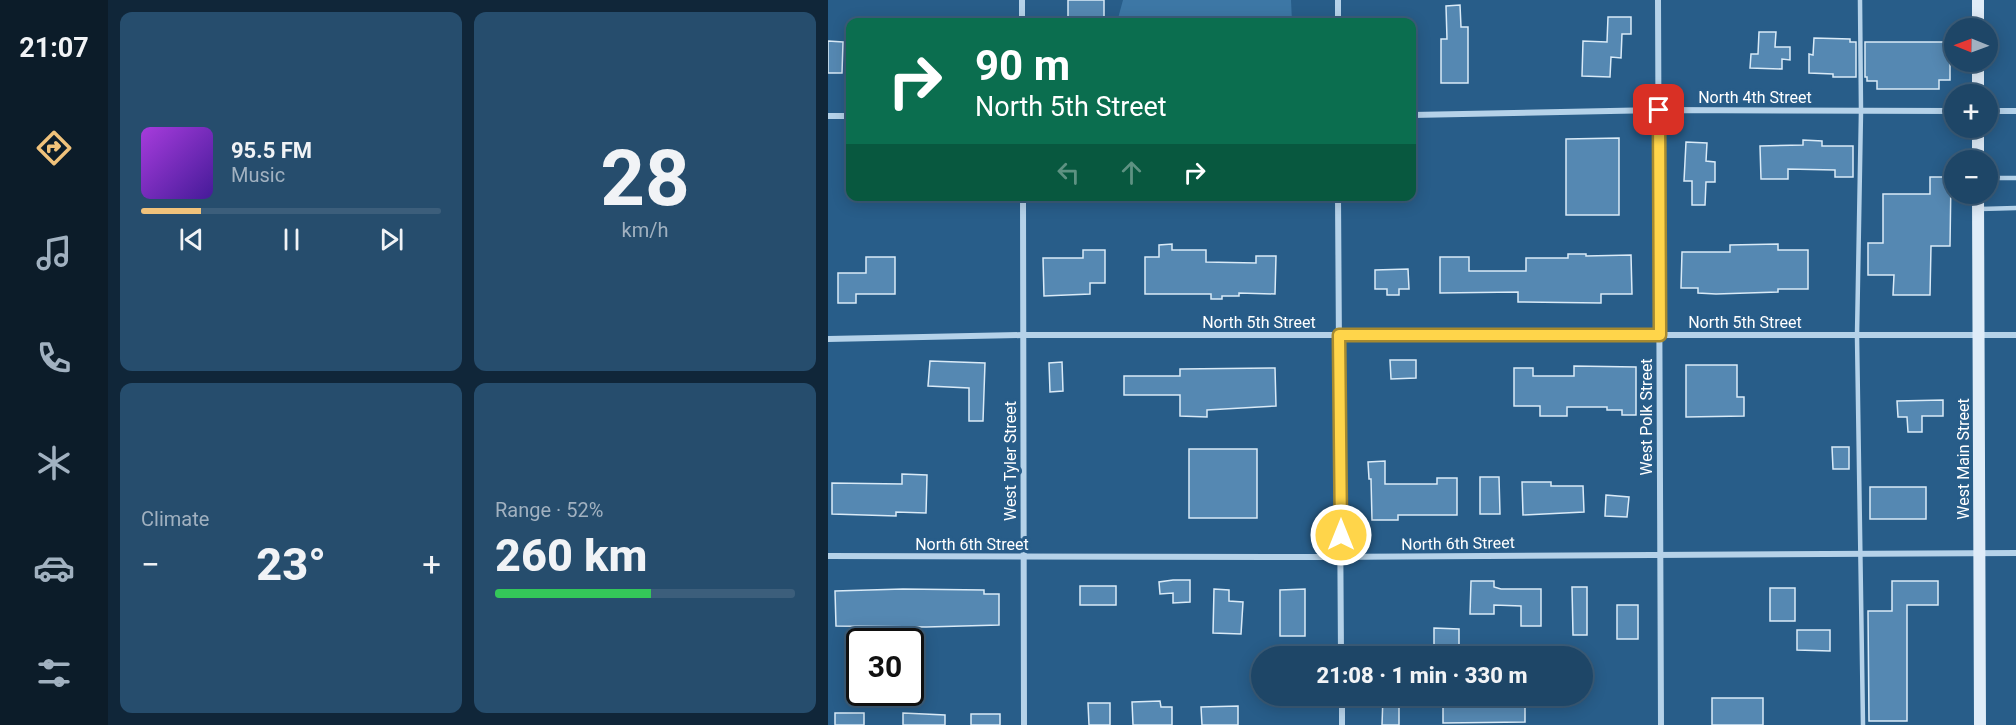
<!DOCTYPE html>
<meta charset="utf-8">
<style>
:root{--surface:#1e4667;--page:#264d6d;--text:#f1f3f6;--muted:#a1b1c0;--line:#3c5e7b;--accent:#f0c27b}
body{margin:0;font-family:Roboto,sans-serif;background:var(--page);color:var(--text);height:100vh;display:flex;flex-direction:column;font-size:22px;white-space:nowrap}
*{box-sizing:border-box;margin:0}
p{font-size:20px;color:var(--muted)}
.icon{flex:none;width:33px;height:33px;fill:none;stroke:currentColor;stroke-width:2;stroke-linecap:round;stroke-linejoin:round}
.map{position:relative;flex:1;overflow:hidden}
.panel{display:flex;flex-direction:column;gap:12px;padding:12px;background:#102639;width:720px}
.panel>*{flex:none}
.hud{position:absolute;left:18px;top:18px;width:570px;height:183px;border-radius:12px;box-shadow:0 3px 15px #0003,0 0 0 2px var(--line);background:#0b6e4f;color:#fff;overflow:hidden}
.needle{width:39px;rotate:271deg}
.tools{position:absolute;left:1116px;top:18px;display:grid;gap:12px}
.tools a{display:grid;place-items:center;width:54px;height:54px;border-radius:50%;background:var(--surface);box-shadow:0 3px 15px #0003,0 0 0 2px var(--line);font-size:30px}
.speed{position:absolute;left:18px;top:628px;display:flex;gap:12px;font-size:30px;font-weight:700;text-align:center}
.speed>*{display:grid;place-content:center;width:78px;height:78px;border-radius:50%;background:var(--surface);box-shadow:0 3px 15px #0003,0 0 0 2px var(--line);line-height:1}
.speed .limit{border:3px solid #111;border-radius:9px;background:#fff;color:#111}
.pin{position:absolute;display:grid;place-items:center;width:51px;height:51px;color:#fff;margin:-26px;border-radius:12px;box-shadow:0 3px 9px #0006}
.me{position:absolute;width:66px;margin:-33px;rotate:0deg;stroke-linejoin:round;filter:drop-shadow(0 0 4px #0008)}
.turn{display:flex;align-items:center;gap:21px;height:126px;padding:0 30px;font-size:27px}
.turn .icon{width:78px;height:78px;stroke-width:2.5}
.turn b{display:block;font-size:42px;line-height:51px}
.lanes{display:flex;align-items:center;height:57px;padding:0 30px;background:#0003;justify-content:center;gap:30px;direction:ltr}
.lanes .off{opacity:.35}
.big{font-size:45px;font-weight:800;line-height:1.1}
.panel .widget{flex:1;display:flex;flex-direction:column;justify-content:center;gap:9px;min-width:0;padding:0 21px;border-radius:12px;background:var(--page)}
.panel .dial{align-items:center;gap:0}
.dial b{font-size:78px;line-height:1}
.song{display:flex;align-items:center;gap:18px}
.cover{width:72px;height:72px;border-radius:9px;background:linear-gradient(135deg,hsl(280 70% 55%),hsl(260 70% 35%))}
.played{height:6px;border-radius:3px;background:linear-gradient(90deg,var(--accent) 20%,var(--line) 20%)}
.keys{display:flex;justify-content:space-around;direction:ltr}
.heat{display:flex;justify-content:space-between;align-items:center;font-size:33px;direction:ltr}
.charge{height:9px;border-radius:4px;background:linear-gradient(90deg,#34c759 52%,var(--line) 0)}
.panel .tiles{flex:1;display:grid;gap:12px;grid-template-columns:repeat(2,1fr)}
.trip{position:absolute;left:423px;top:646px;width:342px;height:60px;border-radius:30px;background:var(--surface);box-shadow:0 3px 15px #0003,0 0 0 2px var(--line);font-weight:800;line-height:60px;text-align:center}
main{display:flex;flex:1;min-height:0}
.menu{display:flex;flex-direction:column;width:108px;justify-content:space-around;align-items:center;background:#0c1c29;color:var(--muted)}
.menu .icon{width:42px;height:42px}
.menu .current{color:var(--accent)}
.menu b{font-size:27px;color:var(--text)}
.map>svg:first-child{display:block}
</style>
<main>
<nav class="menu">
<b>21:07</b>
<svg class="icon current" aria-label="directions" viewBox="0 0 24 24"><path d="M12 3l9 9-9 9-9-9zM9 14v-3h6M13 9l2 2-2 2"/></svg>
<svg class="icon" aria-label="music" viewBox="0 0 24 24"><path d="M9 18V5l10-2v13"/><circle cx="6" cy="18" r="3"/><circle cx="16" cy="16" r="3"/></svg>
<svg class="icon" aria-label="phone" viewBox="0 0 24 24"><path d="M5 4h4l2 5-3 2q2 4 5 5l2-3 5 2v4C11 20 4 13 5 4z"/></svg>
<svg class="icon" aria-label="climate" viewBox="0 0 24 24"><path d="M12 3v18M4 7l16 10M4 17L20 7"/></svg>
<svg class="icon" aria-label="car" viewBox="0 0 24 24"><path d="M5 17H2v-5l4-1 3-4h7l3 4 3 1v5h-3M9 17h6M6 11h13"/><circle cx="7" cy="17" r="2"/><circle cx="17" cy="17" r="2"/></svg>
<svg class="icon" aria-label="filters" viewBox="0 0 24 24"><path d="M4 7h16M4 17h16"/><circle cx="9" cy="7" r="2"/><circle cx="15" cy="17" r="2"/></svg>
</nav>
<section class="panel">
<div class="tiles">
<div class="widget">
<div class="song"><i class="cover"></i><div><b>95.5 FM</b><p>Music</p></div></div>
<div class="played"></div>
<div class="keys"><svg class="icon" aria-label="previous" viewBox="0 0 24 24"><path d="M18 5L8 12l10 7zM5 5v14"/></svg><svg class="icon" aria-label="pause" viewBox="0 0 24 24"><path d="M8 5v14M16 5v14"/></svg><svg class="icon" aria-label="next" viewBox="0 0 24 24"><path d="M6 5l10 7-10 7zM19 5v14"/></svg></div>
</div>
<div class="widget dial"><b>28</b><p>km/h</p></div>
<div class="widget"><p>Climate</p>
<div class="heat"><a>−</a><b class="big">23°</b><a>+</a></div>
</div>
<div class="widget"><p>Range · 52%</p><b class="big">260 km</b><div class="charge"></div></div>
</div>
</section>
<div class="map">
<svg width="1188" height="725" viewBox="0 0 1188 725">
<rect width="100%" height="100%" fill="#285d89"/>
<polygon fill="#3d77a5" points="295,0 463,0 464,22 289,22"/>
<g fill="#5588b2" stroke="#d9eaf7" stroke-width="1.5">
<rect x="240" y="0" width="36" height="22"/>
<polygon points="632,5 633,27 640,27 640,83 613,83 613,39 619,39 618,6"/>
<polygon points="780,17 803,17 803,34 794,34 793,58 783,57 782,77 754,76 755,41 779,42"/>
<polygon points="931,32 948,32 947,47 962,47 962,60 954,59 954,69 922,68 923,54 930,54"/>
<polygon points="986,38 1022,39 1022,42 1028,42 1028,77 1005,77 1005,74 981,73 981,54 985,55"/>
<polygon points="0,41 15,42 14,73 0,73"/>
<polygon points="1037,42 1122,42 1122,80 1111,80 1111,89 1049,89 1049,81 1039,81 1039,77 1037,77"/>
<polygon points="791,138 791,215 738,215 738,139"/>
<polygon points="975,140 994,141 994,146 1025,146 1025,177 1007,177 1007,170 960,169 960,179 933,179 932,146 975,145"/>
<polygon points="858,142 879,143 878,161 887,162 887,182 878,182 877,205 864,205 864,181 856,181"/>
<polygon points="1102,177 1123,177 1122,246 1103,246 1102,295 1065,295 1066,275 1040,275 1040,243 1055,243 1055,194 1102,194"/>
<polygon points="344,244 344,250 378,250 378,262 428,263 428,256 448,256 447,294 411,293 411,296 394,296 394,299 383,299 383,294 317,294 317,257 331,257 331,245"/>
<polygon points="950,244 950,250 980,250 980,289 950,289 950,292 888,294 870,293 870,288 853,288 854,252 902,252 902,245"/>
<polygon points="255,250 277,250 277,283 262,283 262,294 216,296 215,258 255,258"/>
<polygon points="740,254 758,254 758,256 803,255 804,294 773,294 773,303 690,302 690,292 612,293 612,257 641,257 641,271 698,271 698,258 740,258"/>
<polygon points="38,257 67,257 67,294 28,294 28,303 10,303 10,273 38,273"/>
<polygon points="580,269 581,289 571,289 571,295 559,295 559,289 547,289 547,270"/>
<polygon points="562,360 588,360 588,378 563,379"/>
<polygon points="102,361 157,363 155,421 141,421 141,388 100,386"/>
<polygon points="234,362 235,391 222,392 221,363"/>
<polygon points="858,365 909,365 909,397 916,397 916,416 858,417"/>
<polygon points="746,366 808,367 808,415 794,415 794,410 779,410 779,407 739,407 739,416 712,416 712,406 686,406 686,368 705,368 705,376 746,376"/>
<polygon points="447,368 448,406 379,410 379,417 352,416 352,395 296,395 296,376 352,376 352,369"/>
<polygon points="1115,400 1115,416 1094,416 1094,432 1080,432 1079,417 1070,417 1069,401"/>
<polygon points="1004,447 1021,447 1021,469 1005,469"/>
<rect x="361" y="449" width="68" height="69"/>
<polygon points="557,461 557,484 609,484 609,478 629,478 629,515 570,515 570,520 544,520 543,479 541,479 540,462"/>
<polygon points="74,474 99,475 98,513 68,512 68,516 4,514 4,483 74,484"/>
<polygon points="652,477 671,477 672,514 652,514"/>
<polygon points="694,482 723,482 723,486 755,486 756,512 695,515"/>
<rect x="1042" y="487" width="56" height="32"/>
<polygon points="778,495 801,497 799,517 777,516"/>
<polygon points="345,580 362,580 362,602 345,603 345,593 332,594 331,582"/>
<polygon points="643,581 666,581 666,587 673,589 713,589 713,626 693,626 693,606 666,605 666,614 642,614"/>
<polygon points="1064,581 1110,581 1110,605 1079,605 1079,721 1041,721 1040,611 1064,611"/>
<rect x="252" y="586" width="36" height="19"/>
<polygon points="744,587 759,587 759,635 745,635"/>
<rect x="942" y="588" width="25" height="33"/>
<polygon points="75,589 156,590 156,594 171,594 171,625 98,627 8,626 7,591"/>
<polygon points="386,589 401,590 401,601 415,602 413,634 385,633"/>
<polygon points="477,589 477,636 452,636 452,590"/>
<rect x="789" y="605" width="21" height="34"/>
<polygon points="606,628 631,629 631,645 606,645"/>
<polygon points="969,630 1002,630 1002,651 969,650"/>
<polygon points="555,696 570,696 569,704 571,704 571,725 554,725"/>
<polygon points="615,696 697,696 697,722 615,723"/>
<rect x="884" y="698" width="51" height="27"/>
<polygon points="332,701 333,707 344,707 344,725 305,725 304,702"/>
<polygon points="260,703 282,703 282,725 261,725"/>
<polygon points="410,706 410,725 374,725 373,707"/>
<rect x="7" y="713" width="29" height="12"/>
<polygon points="75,713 117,715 117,725 75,725"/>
<rect x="143" y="714" width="29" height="11"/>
</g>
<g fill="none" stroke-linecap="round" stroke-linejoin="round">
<g stroke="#b5d2e9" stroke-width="4.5">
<polyline points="1032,0 1033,111 1029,336 1035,725"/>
<polyline points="1160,178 1188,178"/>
<polyline points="1152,209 1188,208"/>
</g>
<g stroke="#b5d2e9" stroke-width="6">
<polyline points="194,0 194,22"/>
<polyline points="830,0 833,725"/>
<polyline points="510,22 510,0"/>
<polyline points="1160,111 1188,111"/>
<polyline points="584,115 831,110 1126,111"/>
<polyline points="0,116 22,116"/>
<polyline points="195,196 196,725"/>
<polyline points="510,196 513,657"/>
<polyline points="0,339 195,335 1188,335"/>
<polyline points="0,556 493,557 1188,553"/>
<polyline points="514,696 514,725"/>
</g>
<g stroke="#dfecf8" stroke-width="12">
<polyline points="1150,0 1150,28"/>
<polyline points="1150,62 1150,94"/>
<polyline points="1150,128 1150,160"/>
<polyline points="1150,194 1152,725"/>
</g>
</g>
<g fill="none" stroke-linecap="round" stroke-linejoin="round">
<defs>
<polyline id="route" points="513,535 511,335 832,335 831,110"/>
</defs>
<use href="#route" stroke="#a68a30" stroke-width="15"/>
<use href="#route" stroke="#ffd54a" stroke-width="10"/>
</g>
<g text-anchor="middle" stroke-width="6" stroke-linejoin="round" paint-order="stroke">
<g font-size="16" fill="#fff" stroke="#285d89">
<text x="927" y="103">North 4th Street</text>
<text x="431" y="328">North 5th Street</text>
<text x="917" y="328">North 5th Street</text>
<text transform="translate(818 417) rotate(-90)" y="6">West Polk Street</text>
<text transform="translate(1135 459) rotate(-90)" y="6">West Main Street</text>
<text transform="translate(182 461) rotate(-90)" y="6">West Tyler Street</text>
<text transform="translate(630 543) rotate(-1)" y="6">North 6th Street</text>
<text x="144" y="550">North 6th Street</text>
</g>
</g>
</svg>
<div class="tools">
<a><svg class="needle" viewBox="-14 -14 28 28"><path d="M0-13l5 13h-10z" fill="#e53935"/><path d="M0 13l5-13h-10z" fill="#a1b1c0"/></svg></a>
<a>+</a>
<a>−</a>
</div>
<div class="speed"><div class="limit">30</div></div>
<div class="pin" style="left:831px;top:110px;background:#d93025"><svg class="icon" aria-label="arrive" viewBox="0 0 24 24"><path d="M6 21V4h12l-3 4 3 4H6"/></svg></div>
<svg class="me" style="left:513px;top:535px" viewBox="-20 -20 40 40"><circle r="17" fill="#ffd54a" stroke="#fff" stroke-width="3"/><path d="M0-11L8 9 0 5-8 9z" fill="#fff"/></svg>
<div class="trip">21:08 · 1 min · 330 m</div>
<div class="hud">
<div class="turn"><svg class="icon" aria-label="right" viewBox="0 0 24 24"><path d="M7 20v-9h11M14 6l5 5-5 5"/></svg><div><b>90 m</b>North 5th Street</div></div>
<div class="lanes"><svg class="icon off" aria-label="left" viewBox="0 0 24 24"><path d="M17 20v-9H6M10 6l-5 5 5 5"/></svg><svg class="icon off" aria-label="ahead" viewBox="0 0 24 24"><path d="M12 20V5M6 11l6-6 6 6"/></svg><svg class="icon" aria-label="right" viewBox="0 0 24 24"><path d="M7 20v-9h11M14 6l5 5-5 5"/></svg></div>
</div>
</div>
</main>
